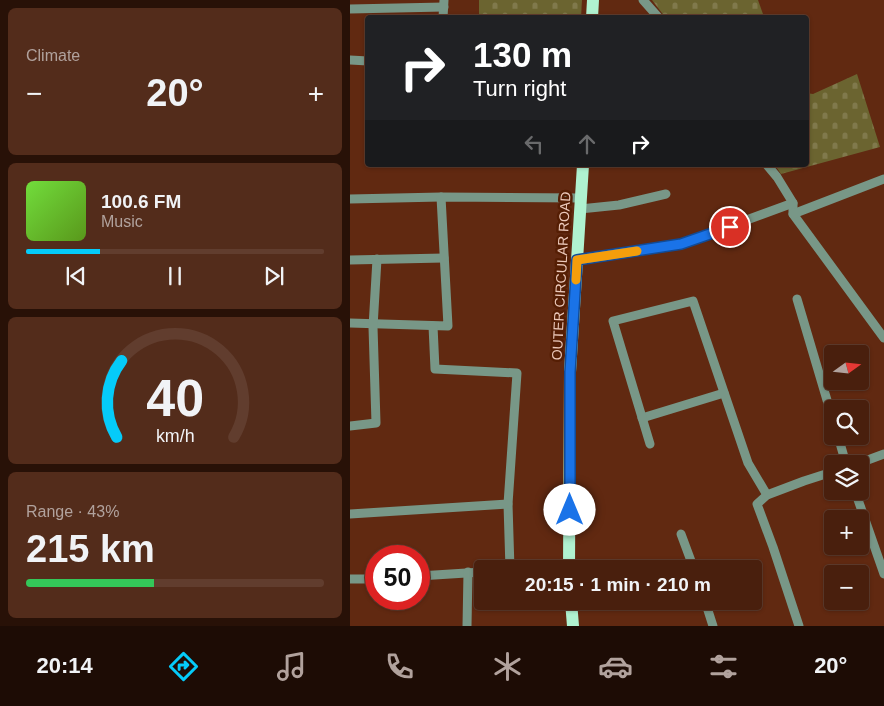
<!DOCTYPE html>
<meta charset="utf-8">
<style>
:root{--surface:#491f0d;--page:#532c1b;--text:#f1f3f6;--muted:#b1a29d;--line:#613d2e;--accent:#05cbf9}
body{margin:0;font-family:Arial,sans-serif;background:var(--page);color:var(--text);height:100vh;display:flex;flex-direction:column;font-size:19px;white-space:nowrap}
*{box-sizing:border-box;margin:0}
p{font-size:16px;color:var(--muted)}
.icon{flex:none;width:28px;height:28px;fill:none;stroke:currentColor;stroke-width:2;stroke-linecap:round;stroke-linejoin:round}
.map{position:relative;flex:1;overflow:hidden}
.details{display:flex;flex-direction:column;gap:8px;padding:8px;background:#281107;width:350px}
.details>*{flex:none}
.top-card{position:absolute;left:15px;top:15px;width:444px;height:152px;border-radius:5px;box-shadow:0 1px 4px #0004,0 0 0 1px var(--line);background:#202124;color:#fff;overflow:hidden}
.needle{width:32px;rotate:75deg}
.buttons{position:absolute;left:474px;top:345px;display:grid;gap:10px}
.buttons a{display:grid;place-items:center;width:45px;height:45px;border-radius:5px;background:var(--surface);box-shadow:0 1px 4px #0004,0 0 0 1px var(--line);font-size:25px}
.speed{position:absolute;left:15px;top:545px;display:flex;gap:10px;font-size:25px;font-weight:700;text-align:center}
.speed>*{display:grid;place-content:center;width:65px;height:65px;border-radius:50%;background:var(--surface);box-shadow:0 1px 4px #0004,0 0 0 1px var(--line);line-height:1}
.speed .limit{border:8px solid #d22;background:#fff;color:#111}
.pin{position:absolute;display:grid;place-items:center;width:42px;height:42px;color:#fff;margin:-21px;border:2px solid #fff;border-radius:50%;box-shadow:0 1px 5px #0007}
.me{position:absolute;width:55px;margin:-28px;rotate:0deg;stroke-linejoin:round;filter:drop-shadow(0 0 4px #0008)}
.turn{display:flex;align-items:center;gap:18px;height:105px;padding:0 25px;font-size:22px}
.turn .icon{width:65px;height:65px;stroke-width:2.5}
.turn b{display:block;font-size:35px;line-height:42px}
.lanes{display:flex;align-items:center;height:48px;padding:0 25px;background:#0003;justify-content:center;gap:25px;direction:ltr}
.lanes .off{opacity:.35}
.big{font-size:38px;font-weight:800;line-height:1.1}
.details .card{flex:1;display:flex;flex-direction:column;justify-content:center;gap:8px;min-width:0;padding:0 18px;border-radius:8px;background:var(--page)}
.details .dial{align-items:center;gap:0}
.dial svg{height:130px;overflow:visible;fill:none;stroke:var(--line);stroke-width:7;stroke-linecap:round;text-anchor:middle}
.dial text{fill:var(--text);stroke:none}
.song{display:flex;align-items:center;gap:15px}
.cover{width:60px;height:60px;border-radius:8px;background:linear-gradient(135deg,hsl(100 70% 55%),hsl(90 70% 35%))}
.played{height:5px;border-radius:2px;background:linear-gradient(90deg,var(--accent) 25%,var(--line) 25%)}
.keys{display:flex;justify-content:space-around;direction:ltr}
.heat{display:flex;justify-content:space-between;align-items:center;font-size:28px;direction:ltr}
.charge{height:8px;border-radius:4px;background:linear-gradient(90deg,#34c759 43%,var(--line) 0)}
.trip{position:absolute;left:124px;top:560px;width:288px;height:50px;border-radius:5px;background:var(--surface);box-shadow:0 1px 4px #0004,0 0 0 1px var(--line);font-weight:800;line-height:50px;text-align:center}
.tabs{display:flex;height:80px;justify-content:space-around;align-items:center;background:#1d0c05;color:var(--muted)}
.tabs .icon{width:35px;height:35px}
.tabs .active{color:var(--accent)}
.tabs b{font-size:22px;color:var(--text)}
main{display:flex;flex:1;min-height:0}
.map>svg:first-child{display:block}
</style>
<main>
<section class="details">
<div class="card"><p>Climate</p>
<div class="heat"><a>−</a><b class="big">20°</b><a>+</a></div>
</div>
<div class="card">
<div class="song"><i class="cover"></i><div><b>100.6 FM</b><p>Music</p></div></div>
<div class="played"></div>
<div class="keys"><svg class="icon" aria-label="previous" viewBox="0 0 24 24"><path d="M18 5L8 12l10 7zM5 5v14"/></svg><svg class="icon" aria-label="pause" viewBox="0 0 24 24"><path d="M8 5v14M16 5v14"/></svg><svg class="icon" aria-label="next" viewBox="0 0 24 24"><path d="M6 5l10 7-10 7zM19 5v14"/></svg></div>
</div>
<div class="card dial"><svg viewBox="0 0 100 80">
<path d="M14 69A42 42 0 1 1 86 69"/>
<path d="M14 69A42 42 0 0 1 17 22" stroke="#05cbf9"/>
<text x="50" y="56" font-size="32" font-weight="700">40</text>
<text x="50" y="72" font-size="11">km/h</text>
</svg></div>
<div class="card"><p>Range · 43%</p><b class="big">215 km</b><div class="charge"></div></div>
</section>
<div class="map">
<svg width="534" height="626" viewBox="0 0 534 626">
<defs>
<pattern id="cemetery-stones" width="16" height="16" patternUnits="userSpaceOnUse" patternTransform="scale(1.25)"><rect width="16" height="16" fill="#6b6430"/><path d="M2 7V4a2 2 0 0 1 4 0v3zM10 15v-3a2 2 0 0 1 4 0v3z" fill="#80794c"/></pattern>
</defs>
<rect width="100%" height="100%" fill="#612911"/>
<g fill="url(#cemetery-stones)">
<polygon points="129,0 232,0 231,17 129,17"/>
<polygon points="302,0 408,0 414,17 315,17"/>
<polygon points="507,74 530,147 431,174 425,165 456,165 456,93 463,94"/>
</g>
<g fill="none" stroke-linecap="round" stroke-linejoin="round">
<g stroke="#789787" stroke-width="9">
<polyline points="293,0 309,18"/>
<polyline points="0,9 94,7"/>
<polyline points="93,18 94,0"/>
<polyline points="0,60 18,61"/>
<polyline points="417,165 427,177 443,203 443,214 534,338"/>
<polyline points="0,199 91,197"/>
<polyline points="230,209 269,205 316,194"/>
<polyline points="443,214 534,179"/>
<polyline points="0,260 94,258"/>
<polyline points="227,260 331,244 443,203"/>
<polyline points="447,299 482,417"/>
<polyline points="0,323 98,326 91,197 231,198"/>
<polyline points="83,326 85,369 167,373 158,504 160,569"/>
<polyline points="292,418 374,393"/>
<polyline points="0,426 26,423 23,327 27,259"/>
<polyline points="488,436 496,464"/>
<polyline points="300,444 263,321 343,301 398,463 417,495"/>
<polyline points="507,464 534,454"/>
<polyline points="505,491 534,574"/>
<polyline points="0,514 158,504"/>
<polyline points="331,534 344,569"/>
<polyline points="69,576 132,572"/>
<polyline points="0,579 26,579"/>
<polyline points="355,601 363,626"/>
<polyline points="117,626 118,572"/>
<polyline points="449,626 423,547 407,504 417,495 454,481 482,472"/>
</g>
<g stroke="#b0f2d0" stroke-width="12">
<polyline points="242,18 243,0"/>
<polyline points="219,569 220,372 233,165"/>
<polyline points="221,601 223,626"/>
</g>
</g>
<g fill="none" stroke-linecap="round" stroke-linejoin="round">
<defs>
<polyline id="route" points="220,510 220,372 227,260 331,244 380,227"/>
</defs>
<use href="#route" stroke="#114b97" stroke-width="12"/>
<use href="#route" stroke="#1a73e8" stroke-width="9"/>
<polyline stroke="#f59e0b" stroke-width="9" points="226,280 227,260 287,251"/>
</g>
<g text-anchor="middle" stroke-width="5" stroke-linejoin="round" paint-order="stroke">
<g font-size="14" fill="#ecc9bb" stroke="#551e04">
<text transform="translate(211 276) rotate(-87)" y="5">OUTER CIRCULAR ROAD</text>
</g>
</g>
</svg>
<div class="buttons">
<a><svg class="needle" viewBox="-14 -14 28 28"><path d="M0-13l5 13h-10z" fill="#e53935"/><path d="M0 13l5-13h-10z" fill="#b1a29d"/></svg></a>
<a><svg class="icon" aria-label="search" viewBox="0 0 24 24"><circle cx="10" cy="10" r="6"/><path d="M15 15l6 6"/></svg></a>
<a><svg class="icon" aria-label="layers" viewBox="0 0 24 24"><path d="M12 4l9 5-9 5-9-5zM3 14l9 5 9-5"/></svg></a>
<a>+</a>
<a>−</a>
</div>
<div class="speed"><div class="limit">50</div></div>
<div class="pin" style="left:380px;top:227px;background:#d93025"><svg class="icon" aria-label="arrive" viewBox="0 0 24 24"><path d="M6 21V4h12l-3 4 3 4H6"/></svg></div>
<svg class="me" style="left:220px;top:510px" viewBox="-20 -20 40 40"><circle r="19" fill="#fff"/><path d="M0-13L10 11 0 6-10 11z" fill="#1a73e8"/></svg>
<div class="trip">20:15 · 1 min · 210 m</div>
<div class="top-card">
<div class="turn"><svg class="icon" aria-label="right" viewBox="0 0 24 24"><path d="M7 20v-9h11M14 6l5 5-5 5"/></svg><div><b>130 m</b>Turn right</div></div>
<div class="lanes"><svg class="icon off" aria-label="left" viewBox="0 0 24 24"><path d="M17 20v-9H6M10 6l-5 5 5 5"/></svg><svg class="icon off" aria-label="ahead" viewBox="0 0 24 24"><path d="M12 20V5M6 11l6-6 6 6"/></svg><svg class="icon" aria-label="right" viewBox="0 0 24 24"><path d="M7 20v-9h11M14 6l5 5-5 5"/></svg></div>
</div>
</div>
</main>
<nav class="tabs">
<b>20:14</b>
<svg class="icon active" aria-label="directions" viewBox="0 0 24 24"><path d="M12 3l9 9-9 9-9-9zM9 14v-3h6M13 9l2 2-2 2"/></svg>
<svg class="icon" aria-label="music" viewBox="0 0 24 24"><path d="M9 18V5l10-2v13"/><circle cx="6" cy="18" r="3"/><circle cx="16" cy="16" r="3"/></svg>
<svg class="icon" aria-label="phone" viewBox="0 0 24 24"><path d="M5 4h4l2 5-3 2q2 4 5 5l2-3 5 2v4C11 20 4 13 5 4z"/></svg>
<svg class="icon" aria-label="climate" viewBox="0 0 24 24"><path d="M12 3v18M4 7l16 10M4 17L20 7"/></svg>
<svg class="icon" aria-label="car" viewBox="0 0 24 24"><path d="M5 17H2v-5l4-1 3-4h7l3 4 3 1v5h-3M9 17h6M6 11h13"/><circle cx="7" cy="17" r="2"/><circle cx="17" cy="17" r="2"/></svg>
<svg class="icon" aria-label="filters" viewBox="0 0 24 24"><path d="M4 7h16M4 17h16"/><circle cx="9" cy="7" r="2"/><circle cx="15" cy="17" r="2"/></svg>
<b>20°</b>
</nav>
